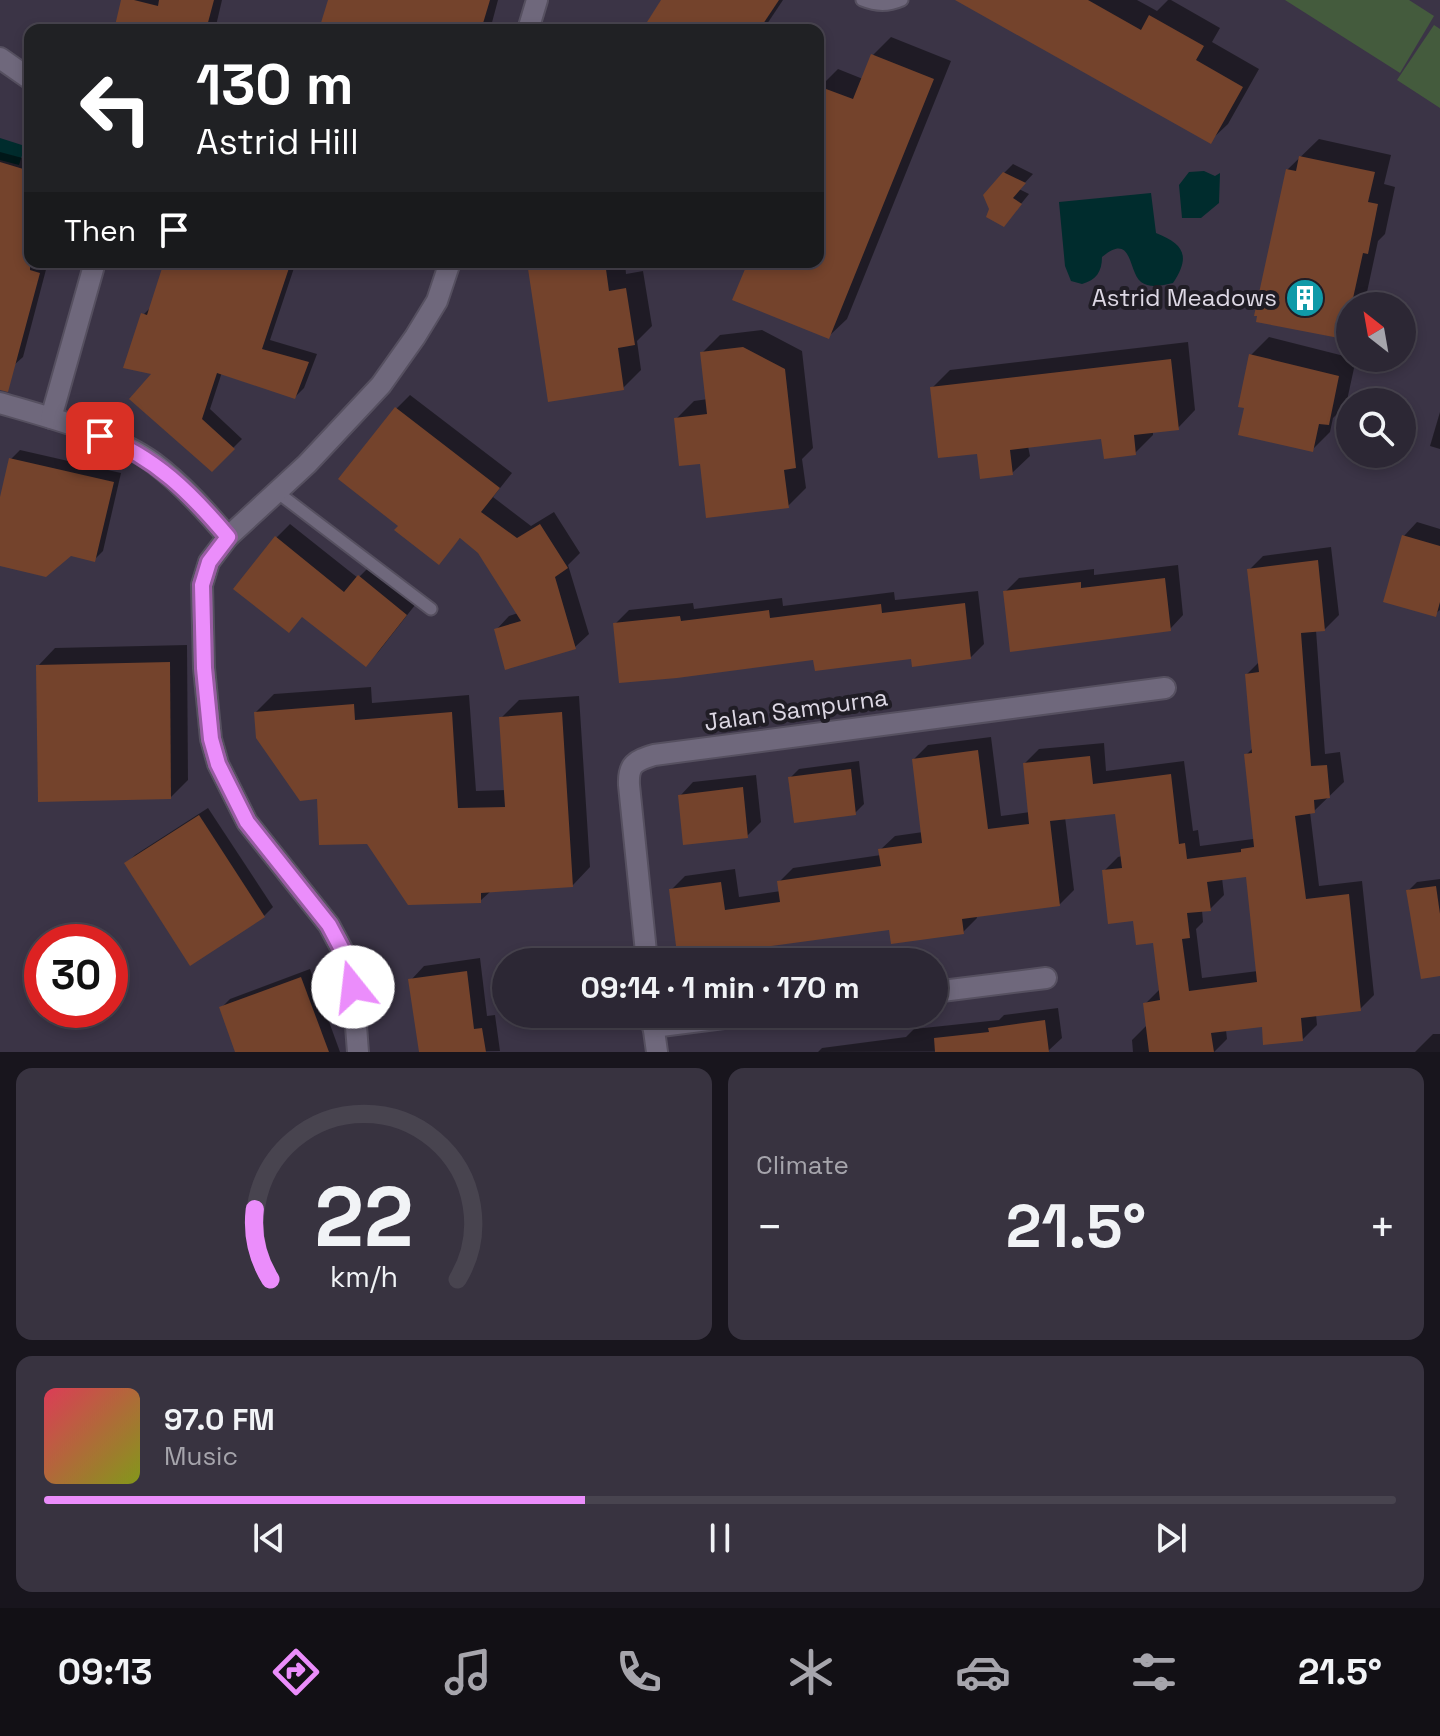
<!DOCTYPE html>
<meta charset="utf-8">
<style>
:root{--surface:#2c2734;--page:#383340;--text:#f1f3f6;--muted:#a6a5ac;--line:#48444f;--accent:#eb8dfb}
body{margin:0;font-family:"Space Grotesk",sans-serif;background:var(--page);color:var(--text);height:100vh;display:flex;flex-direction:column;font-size:30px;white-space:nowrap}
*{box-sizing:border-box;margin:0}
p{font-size:26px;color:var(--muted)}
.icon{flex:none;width:44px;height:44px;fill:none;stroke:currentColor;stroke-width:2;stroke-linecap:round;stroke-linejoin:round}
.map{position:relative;height:1052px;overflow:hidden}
.sheet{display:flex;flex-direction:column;gap:16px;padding:16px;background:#18151d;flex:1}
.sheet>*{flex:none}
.top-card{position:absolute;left:24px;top:24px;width:800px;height:244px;border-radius:16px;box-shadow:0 4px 12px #0003,0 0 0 2px var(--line);background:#202124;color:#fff;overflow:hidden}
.needle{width:52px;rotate:329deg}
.buttons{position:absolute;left:1336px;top:292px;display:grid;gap:16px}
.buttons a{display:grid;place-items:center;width:80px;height:80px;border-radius:50%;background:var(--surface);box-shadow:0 4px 12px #0003,0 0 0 2px var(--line);font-size:40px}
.speed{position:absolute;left:24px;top:924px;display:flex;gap:16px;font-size:40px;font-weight:700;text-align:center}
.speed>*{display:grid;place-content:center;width:104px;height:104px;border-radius:50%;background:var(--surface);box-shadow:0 4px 12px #0003,0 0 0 2px var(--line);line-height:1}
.speed .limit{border:12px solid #d22;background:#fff;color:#111}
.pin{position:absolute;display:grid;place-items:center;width:68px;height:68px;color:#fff;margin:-34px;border-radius:16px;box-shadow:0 4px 12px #0006}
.me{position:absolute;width:88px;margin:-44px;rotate:344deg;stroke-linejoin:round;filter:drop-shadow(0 0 6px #0008)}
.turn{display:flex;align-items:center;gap:28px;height:168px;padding:0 40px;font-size:36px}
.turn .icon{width:104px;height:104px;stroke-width:2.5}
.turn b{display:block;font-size:56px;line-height:68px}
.then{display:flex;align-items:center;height:76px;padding:0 40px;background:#0003;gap:16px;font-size:30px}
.big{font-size:60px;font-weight:800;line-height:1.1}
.sheet .widget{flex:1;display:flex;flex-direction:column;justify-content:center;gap:12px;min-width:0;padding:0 28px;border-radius:16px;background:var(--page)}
.sheet .dial{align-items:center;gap:0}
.dial svg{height:208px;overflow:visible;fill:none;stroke:var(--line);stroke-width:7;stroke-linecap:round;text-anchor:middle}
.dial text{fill:var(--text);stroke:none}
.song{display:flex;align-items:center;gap:24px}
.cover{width:96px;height:96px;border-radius:12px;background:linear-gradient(135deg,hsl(350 70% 55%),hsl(70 70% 35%))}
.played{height:8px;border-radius:4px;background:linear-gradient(90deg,var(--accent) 40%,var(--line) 40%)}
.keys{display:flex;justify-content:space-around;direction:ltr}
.heat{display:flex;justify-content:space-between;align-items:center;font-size:44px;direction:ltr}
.sheet .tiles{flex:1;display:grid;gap:16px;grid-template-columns:1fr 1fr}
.widget:last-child{grid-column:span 2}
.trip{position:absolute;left:492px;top:948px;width:456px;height:80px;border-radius:40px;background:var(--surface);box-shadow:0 4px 12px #0003,0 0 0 2px var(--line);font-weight:800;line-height:80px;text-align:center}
.tabs{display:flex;height:128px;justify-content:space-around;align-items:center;background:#121015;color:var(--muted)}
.tabs .icon{width:56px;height:56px}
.tabs .active{color:var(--accent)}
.tabs b{font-size:36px;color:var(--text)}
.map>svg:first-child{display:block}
</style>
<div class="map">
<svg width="1440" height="1052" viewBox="0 0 1440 1052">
<rect width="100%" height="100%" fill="#3b3446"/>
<g fill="#445b3d">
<polygon points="1285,0 1409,0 1434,16 1400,73"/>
<polygon points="1434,25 1440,29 1440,108 1397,80"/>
</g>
<g fill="#002c2d">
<polygon points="0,138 25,146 19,165 0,160"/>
<polygon points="1204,171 1215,176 1220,173 1219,203 1201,218 1182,218 1179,185 1189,172"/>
<path d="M 1151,193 L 1156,233 C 1184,244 1191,256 1173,283 C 1163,285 1150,289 1141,282 C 1128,272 1133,231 1102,257 C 1102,272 1096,280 1082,284 L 1071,281 L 1065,266 L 1059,202 Z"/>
</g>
<g fill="#0007" fill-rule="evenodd">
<polygon points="123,0 222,0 215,30 116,30"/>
<polygon points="330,0 498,0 490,30 341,30"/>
<polygon points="664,0 783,0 763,30 644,30"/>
<polygon points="973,0 1137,0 1157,11 1168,0 1171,0 1220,28 1212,42 1259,69 1228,124 1210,141"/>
<polygon points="891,37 951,61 847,319 829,336 750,262 818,262 818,93 820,87 838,69 863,79 873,55"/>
<polygon points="1319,139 1391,155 1384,184 1395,187 1385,234 1378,241 1364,306 1350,306 1350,330 1344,337 1287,170"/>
<polygon points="0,152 30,160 30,262 48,262 23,357 14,365 0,362"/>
<polygon points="1013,164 1033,174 1019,189 1029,194 1004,225 1004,173"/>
<polygon points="167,262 296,262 270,340 317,354 304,388 295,397 222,372 210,409 242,439 212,469 155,373 143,315 152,306"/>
<polygon points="529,262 625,262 626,274 643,271 652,326 637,341 641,370 623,388"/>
<polygon points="762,330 802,351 813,448 802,459 806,488 788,506 702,462 676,419 694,401 708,399 702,353 720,335"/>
<polygon points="1269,337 1356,359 1346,405 1333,418 1330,432 1313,449 1251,355"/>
<polygon points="1188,342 1195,410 1178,428 1153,431 1153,435 1135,453 1103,437 1028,446 1030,456 1012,473 979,452 932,388 950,370"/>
<polygon points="410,395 512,473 493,497 531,526 554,512 580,553 568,565 589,634 575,647 496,630 509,616 518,613 479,552 461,537 438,562 400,526 341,479 397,408"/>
<polygon points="1440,412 1440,449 1430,446"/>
<polygon points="20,450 121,473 103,551 95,559 70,554 0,564 0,506 11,459"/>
<polygon points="1417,522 1440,529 1440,610 1435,614 1404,536"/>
<polygon points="290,524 358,578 373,563 419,600 379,651 366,665 276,538"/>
<path d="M 1331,547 L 1339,615 L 1325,629 L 1316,630 L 1325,754 L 1340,752 L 1344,782 L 1314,811 L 1310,812 L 1319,886 L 1362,881 L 1374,995 L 1360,1009 L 1316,1014 L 1317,1025 L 1303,1039 L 1263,1025 L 1226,1030 L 1227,1039 L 1214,1052 L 1133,1052 L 1132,1040 L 1147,1025 L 1145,1004 L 1159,990 L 1155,941 L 1135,918 L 1104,871 L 1118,857 L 1122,856 L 1117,812 L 1065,817 L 1074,890 L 1060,904 L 976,915 L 977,918 L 963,932 L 891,928 L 770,945 L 764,950 L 680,962 L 671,890 L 685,876 L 735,869 L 739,897 L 781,891 L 779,882 L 793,868 L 881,855 L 880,850 L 895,836 L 923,832 L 914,759 L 928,745 L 991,737 L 1001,816 L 1030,812 L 1025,763 L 1039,749 L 1104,743 L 1106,771 L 1184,761 L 1193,831 L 1198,830 L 1200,846 L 1253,839 L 1255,837 L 1246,755 L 1253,748 L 1247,674 L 1260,661 L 1249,570 L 1263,556 ZM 1248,874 L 1258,971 L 1202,978 L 1196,929 L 1203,922 L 1202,910 L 1210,909 L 1224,895 L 1222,878 Z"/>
<polygon points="1178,565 1183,615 1170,629 1005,592 1019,578 1094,569 1094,575"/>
<polygon points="978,591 984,644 971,657 815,658 615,624 629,610 693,603 694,609 782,598 783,606 894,592 895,600"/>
<polygon points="187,645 188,780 170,798 38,666 55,648"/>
<polygon points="371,687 372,703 469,695 476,791 506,790 501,718 519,700 579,696 590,867 573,885 491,891 480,901 368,842 319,797 256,712 274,694"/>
<polygon points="859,761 864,804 855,813 790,778 799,769"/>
<polygon points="756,775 761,822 747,836 680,796 693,782"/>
<polygon points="208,808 273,907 264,916 126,864 135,855"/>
<polygon points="1440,879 1440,974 1408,891 1417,882"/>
<polygon points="480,958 487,1016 495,1015 500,1051 421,1052 411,980 424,966"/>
<polygon points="310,969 340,1052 237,1052 221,1008 230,999"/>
<polygon points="1058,1008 1062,1038 1048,1051 818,1052 822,1048 906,1037 914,1029 999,1020 1004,1015"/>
<polygon points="1433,1034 1440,1034 1440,1052 1415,1052"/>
</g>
<g fill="#74432c" fill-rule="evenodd">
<polygon points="121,0 134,0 158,6 159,0 214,0 206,30 114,30"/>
<polygon points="328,0 490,0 481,30 334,30 320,26"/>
<polygon points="661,0 779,0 759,30 642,30"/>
<polygon points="955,0 1088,0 1141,30 1149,15 1204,46 1196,60 1243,87 1211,144"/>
<polygon points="871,54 934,79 829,339 732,300 748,262 818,262 818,86 853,99"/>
<polygon points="1299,156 1375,172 1368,202 1378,204 1368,254 1363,253 1344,339 1256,322 1257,316 1254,316 1286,169 1296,171"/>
<polygon points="0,162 30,171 30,270 40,273 8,392 0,390"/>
<polygon points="1003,172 1026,183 1013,198 1022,204 1004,227 986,217 989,209 983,195"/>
<polygon points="164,262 291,262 262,349 309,362 295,399 217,373 202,419 235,449 212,472 129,399 151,374 123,368 141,313 147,315"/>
<polygon points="527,262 605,262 609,291 626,288 635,345 618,348 624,390 548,402"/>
<polygon points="743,347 785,369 796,468 784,470 789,508 706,518 700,464 679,466 674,418 707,414 700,352"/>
<polygon points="1249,354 1339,376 1329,425 1319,424 1313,452 1238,435 1244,408 1238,407"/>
<polygon points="1171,359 1179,430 1134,435 1136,455 1104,459 1101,439 1010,450 1013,475 980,479 977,454 938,458 930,387"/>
<polygon points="395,407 500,488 481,512 517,538 540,524 568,568 555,577 576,649 505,670 494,629 521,621 478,553 460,538 439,565 394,530 398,526 338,479"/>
<polygon points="9,458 114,482 95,562 71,556 46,577 0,566 0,497"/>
<polygon points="1402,535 1440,546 1440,602 1436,617 1383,602"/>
<polygon points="275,536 344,592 358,575 407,615 366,667 302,617 289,633 233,589"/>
<path d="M 1318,560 L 1325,631 L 1301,633 L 1311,766 L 1327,765 L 1330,798 L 1314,800 L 1315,813 L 1295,816 L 1306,899 L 1349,894 L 1361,1011 L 1301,1018 L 1303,1041 L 1263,1045 L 1262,1027 L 1211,1033 L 1214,1052 L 1149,1052 L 1143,1003 L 1160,1000 L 1153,943 L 1136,945 L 1133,921 L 1108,924 L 1102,870 L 1122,868 L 1115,814 L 1050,821 L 1060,906 L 962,919 L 964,934 L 891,944 L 889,930 L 764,947 L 765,952 L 696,962 L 678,962 L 669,889 L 721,882 L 725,910 L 780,902 L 777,881 L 881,866 L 878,849 L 922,843 L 912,759 L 978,750 L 988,829 L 1029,824 L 1023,763 L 1090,756 L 1093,784 L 1171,774 L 1179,844 L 1185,843 L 1187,859 L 1241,852 L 1241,849 L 1254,847 L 1244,754 L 1252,753 L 1245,674 L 1259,672 L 1247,569 ZM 1246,877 L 1257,982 L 1189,991 L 1182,939 L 1190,938 L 1187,913 L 1211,911 L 1207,882 Z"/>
<polygon points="1165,578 1171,631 1010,652 1003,591 1081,582 1081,588"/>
<polygon points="965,603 971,659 912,667 911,659 815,671 813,660 677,678 619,683 613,623 680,616 681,621 769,610 770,618 881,604 882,613"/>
<polygon points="170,662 171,799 38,802 36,665"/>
<polygon points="354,704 355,720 452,712 458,808 505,807 499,717 562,712 573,887 481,893 481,903 408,905 367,844 319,845 317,799 300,801 256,738 254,712"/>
<polygon points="851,769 856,815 794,823 788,777"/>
<polygon points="743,787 748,838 683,845 678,795"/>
<polygon points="199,815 265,917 190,966 124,863"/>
<polygon points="1436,886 1440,914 1440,976 1421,979 1406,890"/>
<polygon points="467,971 474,1029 482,1028 486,1052 419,1052 408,979"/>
<polygon points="301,977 329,1052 235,1052 219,1007"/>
<polygon points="1045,1020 1049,1052 935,1052 934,1038 989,1032 988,1028"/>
</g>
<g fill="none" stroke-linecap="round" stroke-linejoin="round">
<defs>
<g id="lane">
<path d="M 862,0 C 877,6 888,6 902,0"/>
<polyline points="277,492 431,609"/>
</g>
<g id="street">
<polyline points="528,30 537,0"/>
<polyline points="0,58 30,79"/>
<path d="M 0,403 C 48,417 114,434 154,463 C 182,484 206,511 228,537"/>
<polyline points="51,418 95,262"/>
<path d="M 647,962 L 629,785 C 628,764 635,761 654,755 L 1165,688"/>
<polyline points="934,992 1046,978"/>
<polyline points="652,1016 657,1052"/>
<polyline points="653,1027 755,1014"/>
<polyline points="358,1052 353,987 346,957 329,925 247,822 218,764 211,739 204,668 202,585 209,562 228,537 307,464 381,385 415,337 437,301 450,262"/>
</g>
</defs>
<use href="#lane" stroke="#565060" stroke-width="15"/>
<use href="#street" stroke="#565060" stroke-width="24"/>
<use href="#lane" stroke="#6f687c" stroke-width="11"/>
<use href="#street" stroke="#6f687c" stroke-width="20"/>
</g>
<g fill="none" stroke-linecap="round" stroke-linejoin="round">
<defs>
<path id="route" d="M 100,436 C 155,457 191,493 228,537 L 209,562 L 202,585 L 204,668 L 211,739 L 218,764 L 247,822 L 329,925 L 346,957 L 353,987"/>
</defs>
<use href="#route" stroke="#995ca3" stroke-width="20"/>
<use href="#route" stroke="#eb8dfb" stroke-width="14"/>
</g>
<defs>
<symbol id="building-disc" viewBox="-11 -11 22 22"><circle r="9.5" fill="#0f9aa8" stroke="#201d25"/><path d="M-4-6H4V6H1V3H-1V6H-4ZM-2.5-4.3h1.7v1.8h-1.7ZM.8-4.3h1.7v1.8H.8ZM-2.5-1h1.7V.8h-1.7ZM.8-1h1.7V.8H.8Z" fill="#fff"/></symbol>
</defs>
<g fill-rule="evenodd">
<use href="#building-disc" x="1283" y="276" width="44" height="44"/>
</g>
<g text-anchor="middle" stroke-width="8" stroke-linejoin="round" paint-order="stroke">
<g font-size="24" fill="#ddd8e4" stroke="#201d25" text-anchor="end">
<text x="1277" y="306">Astrid Meadows</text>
</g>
<g font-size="24" fill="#ddd8e4" stroke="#201d25">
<text transform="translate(796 710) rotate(-8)" y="8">Jalan Sampurna</text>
</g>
</g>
</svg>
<div class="buttons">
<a><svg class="needle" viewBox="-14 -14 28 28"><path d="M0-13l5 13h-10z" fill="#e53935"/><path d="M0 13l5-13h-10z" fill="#a6a5ac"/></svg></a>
<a><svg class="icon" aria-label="search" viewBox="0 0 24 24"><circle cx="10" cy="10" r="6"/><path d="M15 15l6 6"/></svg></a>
</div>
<div class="speed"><div class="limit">30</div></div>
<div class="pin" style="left:100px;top:436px;background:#d93025"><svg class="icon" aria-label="arrive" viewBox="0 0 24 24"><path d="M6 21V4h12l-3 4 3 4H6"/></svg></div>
<svg class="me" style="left:353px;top:987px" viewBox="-20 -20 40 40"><circle r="19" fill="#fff"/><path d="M0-13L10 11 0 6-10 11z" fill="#eb8dfb"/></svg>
<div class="trip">09:14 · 1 min · 170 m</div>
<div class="top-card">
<div class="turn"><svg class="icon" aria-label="left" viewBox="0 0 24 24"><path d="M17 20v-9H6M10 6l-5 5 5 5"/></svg><div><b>130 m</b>Astrid Hill</div></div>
<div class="then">Then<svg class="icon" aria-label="arrive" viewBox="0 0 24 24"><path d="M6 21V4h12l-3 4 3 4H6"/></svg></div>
</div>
</div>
<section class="sheet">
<div class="tiles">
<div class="widget dial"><svg viewBox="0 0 100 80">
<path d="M14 69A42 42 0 1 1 86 69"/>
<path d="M14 69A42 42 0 0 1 8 42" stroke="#eb8dfb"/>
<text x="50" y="56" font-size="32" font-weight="700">22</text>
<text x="50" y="72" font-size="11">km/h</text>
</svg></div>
<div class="widget"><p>Climate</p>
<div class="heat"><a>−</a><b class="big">21.5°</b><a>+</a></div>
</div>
<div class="widget">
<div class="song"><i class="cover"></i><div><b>97.0 FM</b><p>Music</p></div></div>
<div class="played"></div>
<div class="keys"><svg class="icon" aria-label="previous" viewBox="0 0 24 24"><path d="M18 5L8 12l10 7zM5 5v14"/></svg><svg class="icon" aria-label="pause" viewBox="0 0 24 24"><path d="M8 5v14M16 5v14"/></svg><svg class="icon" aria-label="next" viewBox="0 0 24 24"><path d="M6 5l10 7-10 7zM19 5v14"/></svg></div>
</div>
</div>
</section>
<nav class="tabs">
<b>09:13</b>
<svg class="icon active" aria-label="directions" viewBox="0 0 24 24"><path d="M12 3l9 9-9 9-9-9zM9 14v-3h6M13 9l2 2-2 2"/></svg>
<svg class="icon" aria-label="music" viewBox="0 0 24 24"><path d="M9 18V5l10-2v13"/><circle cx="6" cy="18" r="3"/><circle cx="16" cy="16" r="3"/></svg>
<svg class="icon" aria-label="phone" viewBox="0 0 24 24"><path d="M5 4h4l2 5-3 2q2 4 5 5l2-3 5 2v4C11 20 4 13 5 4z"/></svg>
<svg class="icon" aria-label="climate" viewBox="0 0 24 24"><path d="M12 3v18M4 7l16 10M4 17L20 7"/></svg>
<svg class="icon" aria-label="car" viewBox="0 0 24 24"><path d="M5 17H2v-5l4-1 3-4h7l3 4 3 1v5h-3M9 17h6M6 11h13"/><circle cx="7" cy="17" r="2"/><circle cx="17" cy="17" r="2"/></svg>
<svg class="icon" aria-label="filters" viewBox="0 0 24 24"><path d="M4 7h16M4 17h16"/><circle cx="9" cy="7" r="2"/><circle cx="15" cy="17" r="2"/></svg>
<b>21.5°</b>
</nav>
